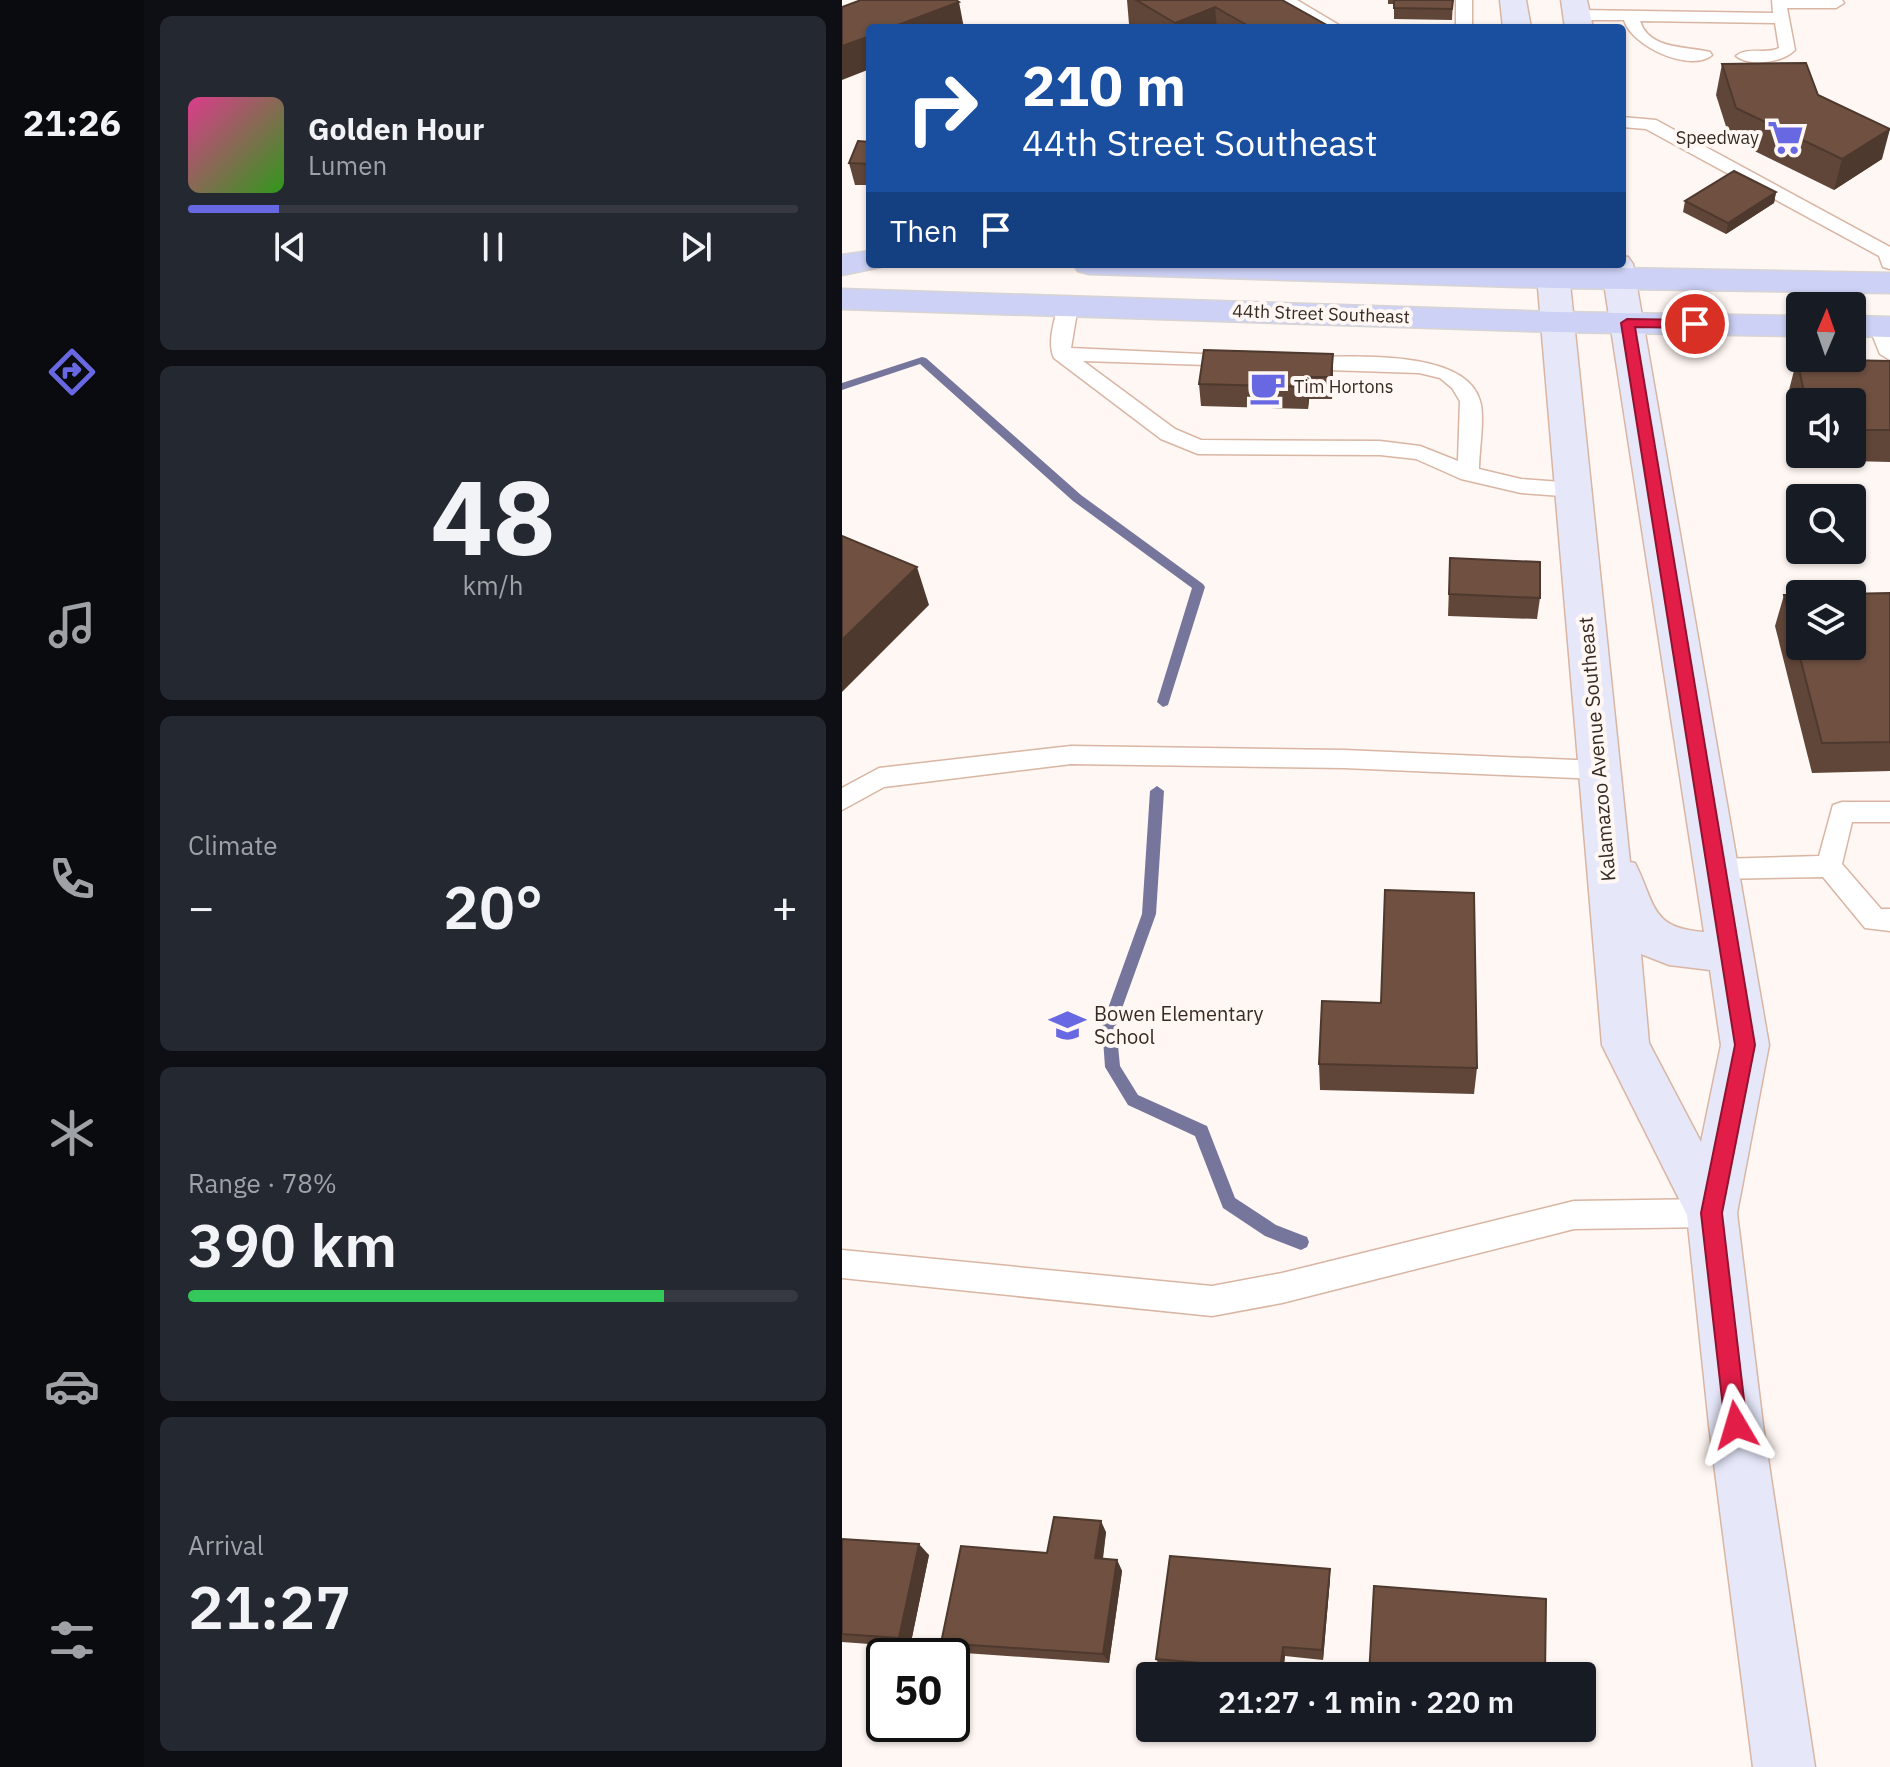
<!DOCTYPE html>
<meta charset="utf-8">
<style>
:root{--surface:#171b24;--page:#242831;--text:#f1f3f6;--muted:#9ea1a6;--line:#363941;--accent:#6869e2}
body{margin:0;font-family:"IBM Plex Sans",sans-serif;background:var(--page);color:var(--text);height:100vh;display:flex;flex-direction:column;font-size:30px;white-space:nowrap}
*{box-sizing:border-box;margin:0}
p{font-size:26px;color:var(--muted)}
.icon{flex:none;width:44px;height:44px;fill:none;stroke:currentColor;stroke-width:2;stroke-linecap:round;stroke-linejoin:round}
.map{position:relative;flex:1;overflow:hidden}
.drawer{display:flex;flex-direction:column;gap:16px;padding:16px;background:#0d0f14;width:698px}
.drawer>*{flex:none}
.hud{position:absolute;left:24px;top:24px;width:760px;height:244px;border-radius:8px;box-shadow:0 2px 6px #0004;background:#1a4fa0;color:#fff;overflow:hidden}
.needle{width:52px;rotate:2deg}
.controls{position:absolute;left:944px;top:292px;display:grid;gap:16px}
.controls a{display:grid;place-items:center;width:80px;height:80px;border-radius:8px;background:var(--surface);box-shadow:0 2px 6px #0004;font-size:40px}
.speed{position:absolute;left:24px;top:1638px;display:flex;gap:16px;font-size:40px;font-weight:700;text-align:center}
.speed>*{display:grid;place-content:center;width:104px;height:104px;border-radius:50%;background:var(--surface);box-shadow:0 2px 6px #0004;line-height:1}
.speed .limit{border:4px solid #111;border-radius:12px;background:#fff;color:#111}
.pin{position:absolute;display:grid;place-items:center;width:68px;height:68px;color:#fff;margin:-34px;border:4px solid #fff;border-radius:50%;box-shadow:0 2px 8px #0007}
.me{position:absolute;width:88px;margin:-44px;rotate:353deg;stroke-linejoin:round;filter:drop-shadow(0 0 6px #0008)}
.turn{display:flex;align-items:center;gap:28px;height:168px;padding:0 24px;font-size:36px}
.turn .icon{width:104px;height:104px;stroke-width:2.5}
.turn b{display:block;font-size:56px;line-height:68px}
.then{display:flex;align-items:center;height:76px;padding:0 24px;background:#0003;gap:16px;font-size:30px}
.big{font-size:60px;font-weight:600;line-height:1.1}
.drawer .card{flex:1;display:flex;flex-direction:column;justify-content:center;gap:12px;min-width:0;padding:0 28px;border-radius:12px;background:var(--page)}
.drawer .dial{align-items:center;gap:0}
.dial b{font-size:104px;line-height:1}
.song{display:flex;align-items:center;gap:24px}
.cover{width:96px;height:96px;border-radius:12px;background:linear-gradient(135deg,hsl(330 70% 55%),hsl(110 70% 35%))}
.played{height:8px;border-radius:4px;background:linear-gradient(90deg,var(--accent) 15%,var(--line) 15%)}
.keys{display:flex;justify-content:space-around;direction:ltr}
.heat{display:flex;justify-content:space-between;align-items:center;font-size:44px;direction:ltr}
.charge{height:12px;border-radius:6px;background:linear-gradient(90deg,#34c759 78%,var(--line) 0)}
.trip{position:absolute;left:294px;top:1662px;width:460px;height:80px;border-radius:8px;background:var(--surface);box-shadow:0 2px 6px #0004;font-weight:600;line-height:80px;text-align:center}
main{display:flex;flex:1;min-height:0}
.menu{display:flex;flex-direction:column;width:144px;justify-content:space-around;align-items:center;background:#090b0e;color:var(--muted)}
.menu .icon{width:56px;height:56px}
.menu .current{color:var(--accent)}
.menu b{font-size:36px;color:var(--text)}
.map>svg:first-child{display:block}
</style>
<main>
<nav class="menu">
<b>21:26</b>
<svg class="icon current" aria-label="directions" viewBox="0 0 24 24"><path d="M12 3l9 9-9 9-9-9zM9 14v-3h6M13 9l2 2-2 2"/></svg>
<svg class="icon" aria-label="music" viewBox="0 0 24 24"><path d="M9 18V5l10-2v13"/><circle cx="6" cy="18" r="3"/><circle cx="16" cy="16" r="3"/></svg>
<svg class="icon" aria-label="phone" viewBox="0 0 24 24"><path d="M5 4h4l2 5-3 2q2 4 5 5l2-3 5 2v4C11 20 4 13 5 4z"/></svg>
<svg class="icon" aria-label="climate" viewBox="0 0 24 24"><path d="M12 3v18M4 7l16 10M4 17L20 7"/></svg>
<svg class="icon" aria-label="car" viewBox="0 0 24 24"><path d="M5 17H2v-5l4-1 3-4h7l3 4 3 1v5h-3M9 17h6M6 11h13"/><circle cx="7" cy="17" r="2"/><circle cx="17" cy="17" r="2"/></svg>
<svg class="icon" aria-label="filters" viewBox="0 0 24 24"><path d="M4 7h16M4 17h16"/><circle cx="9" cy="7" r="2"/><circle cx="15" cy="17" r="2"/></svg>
</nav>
<section class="drawer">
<div class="card">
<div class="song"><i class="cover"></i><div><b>Golden Hour</b><p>Lumen</p></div></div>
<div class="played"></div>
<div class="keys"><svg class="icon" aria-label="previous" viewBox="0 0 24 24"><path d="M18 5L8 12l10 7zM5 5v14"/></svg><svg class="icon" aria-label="pause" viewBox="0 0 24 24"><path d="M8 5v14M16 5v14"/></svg><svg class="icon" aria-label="next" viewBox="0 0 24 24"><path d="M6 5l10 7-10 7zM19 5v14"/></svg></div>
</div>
<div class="card dial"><b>48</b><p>km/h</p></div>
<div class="card"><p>Climate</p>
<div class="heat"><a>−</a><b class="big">20°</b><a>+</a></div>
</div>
<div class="card"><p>Range · 78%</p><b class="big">390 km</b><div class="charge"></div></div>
<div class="card"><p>Arrival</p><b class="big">21:27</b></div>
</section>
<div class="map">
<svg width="1048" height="1767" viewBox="0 0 1048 1767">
<rect width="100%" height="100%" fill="#fff7f3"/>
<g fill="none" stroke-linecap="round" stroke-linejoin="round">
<g fill="#76769d" fill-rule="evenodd">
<polygon points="80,357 84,358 239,495 361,584 363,587 326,705 321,707 315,702 350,588 231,501 78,364 0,390 0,383"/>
<polygon points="315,786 322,791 314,914 274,1025 278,1066 296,1095 365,1126 393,1198 434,1225 465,1237 467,1242 465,1247 459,1250 423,1236 381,1208 353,1136 286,1105 263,1067 260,1025 300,914 308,791"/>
</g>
<defs>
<g id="lane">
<polygon points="436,0 455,0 502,28 482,28"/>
<rect x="614" y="0" width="16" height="28"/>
<path d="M 930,0 L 1000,0 L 1002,3 L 994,8 L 945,8 L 953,50 C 940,63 908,67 894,56 C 906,46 923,55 937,48 L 933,23 L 798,21 C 807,50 844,46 868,52 L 870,55 C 849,73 790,47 782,20 L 735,20 L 727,15 L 735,10 L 931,13 Z"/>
<polygon points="780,117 814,120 1048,247 1048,269 1041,267 1037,256 804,129 780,127"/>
<path d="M 226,300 L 236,306 L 229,348 L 403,356 L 406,360 L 396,366 L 241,361 L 333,429 L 359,440 L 538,441 L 578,446 L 616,461 L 618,401 L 610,388 L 598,378 L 577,373 L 455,369 L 445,363 L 455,357 C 500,358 623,346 638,401 C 643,417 637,451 637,469 L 679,479 L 733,483 L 741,485 L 744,490 L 741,495 L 733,497 L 679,493 L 619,479 L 574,459 L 538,455 L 356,454 L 319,439 L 212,358 C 205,343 212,322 216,306 Z"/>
<polygon points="1037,321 1044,323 1048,330 1048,360 1038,354 1027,327"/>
<polygon points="229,746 502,750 756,761 765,763 768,770 765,777 756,779 502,768 229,764 42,787 0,810 0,788 37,768"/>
<polygon points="1000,802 1048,802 1048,822 1010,822 1000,864 1039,909 1048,909 1048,931 1023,928 981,877 875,879 866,876 862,869 866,862 875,859 977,856 991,805"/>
<polygon points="870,1199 881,1203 885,1213 881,1223 870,1227 732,1229 440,1303 370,1316 0,1278 0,1250 370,1286 440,1273 732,1201"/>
</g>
<g id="secondary">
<polygon points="658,0 684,0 689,28 661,28"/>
<polygon points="719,0 745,0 751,28 723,28"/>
<path d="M 780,256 L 786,257 L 791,264 L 927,1045 L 895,1213 L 921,1425 L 973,1767 L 911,1767 L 867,1425 L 845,1215 L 760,1045 L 694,264 L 726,264 L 788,862 L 793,863 C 814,905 808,928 862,932 L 759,264 L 780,264 ZM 799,954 L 827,965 L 868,970 L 879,1045 L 859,1142 L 807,1043 Z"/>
</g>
<g id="primary">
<polygon points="28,251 28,264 41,264 39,267 0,275 0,255"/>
<polygon points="231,264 565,264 1048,273 1048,293 712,288 247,274 236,271"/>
<polygon points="0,289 715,312 958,316 958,336 715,332 0,309"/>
<polygon points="1010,316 1048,317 1048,337 1010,336"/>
</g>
</defs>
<use href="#lane" stroke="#d9b5a3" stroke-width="3"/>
<use href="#secondary" stroke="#d9b5a3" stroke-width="3"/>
<use href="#primary" stroke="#d7d4d3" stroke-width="3"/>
<use href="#lane" fill="#fff" fill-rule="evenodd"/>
<use href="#secondary" fill="#e6e8fa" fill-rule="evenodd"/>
<use href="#primary" fill="#cdd1f5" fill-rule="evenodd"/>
</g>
<g fill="#604638">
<polygon points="285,0 440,0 490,28 294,28 287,24"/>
<polygon points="546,0 611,0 610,20 552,19 552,4 546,4"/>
<polygon points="880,64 976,95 1040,159 992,190 888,139 874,95"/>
<polygon points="28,142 28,185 13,185 7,163"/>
<polygon points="934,192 932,203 884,234 841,212 843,201"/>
<polygon points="955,359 1048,361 1048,462 970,460 962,454 1010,454 1010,402 958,402 958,445 947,390"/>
<polygon points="491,376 490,399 467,399 466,409 359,406 357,384"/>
<polygon points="608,558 698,598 695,619 606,616"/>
<polygon points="1048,593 1048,771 970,773 933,626 942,595"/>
<polygon points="477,1064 635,1068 632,1094 478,1090"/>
<polygon points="264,1532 261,1559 275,1560 280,1571 267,1663 108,1652 99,1643 205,1553"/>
<polygon points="0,1539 87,1555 68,1647 0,1642"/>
<polygon points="488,1579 481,1660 443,1656 441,1676 411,1676 319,1668 314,1659"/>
</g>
<g fill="#4e392e">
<polygon points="117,2 122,28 48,28"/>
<polygon points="373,7 375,28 334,28 333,23"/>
<polygon points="28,36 28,69 0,80 0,46"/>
<polygon points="1048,129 1040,159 992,190 1000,159"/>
<polygon points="934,192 932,203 884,234 886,223"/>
<polygon points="491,354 491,376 490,399 489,377"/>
<polygon points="466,377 467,399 466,409 465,387"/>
<polygon points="75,567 87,605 0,692 0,640"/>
<polygon points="259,1521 264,1532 259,1569 253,1558"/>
<polygon points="77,1544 87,1555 68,1647 57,1638"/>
<polygon points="275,1560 280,1571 267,1663 261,1654"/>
<polygon points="488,1569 488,1579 481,1660 480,1650"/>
<polygon points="441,1647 443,1656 440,1676 438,1670"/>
</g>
<g fill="#705141" stroke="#4e392e" stroke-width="2">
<polygon points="19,0 114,0 117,2 48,28 28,28 28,36 0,46 0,7"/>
<polygon points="294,0 440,0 490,28 410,28 373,7 333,23"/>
<polygon points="552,0 611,0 610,9 552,8"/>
<polygon points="964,63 976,95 1048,129 1000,159 894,108 880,64"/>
<polygon points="16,141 28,142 28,164 7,163"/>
<polygon points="892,171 934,192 886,223 843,201"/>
<polygon points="362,350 491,354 489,377 466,377 465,387 357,384"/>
<polygon points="955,359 1048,361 1048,430 1010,430 1010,402 964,402"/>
<polygon points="0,536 75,567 0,640"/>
<polygon points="608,558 698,562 698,598 607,594"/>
<polygon points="1048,593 1048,742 980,743 942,595 958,595 958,646 1010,646 1010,594 1002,594"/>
<polygon points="543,890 632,893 635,1068 477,1064 480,1001 539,1003"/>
<polygon points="212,1517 259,1521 253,1558 275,1560 261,1654 99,1643 119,1546 205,1553"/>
<polygon points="0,1539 77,1544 57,1638 0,1634"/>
<polygon points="328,1556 488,1569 480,1650 441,1647 438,1670 314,1659"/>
<polygon points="532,1586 704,1599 703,1676 527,1676"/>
</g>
<polygon fill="#e11d48" stroke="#92132f" stroke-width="2" points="785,319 853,320 860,324 853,328 793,327 913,1045 880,1213 905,1425 902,1433 894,1437 886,1433 883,1425 859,1213 893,1045 779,323"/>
<defs>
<symbol id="supermarket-bare" viewBox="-9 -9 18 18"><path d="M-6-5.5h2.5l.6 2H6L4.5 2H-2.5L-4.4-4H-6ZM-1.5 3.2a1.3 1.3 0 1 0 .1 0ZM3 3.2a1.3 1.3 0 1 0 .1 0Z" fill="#6869e2" stroke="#fff7f3" stroke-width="2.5" paint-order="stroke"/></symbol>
<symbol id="cafe-bare" viewBox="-9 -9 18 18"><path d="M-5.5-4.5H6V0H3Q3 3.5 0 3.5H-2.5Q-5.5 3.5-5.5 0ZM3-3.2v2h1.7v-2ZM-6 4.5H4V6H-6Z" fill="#6869e2" stroke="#fff7f3" stroke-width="2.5" paint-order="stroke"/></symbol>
<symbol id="school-bare" viewBox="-9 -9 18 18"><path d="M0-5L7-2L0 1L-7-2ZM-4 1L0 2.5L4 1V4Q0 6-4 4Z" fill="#6869e2" stroke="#fff7f3" stroke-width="2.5" paint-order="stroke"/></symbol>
</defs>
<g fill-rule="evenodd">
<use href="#supermarket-bare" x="918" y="112" width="51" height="51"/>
<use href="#cafe-bare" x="400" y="362" width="51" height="51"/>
<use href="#school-bare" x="200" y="1000" width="51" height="51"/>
</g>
<g text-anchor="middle" stroke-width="8" stroke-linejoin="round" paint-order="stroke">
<g font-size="18" fill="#382a23" stroke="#fff7f3" text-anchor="end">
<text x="917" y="144">Speedway</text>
<text x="452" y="393" text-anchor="start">Tim Hortons</text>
</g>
<g font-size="18" fill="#382a23" stroke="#fff7f3">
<text transform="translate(479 314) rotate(2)" y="6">44th Street Southeast</text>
</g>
<g font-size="20" fill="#382a23" stroke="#fff7f3">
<text transform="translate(755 749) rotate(-95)" y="7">Kalamazoo Avenue Southeast</text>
</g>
<g font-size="20" fill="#382a23" stroke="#fff7f3" text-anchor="start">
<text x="252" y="1021">Bowen Elementary<tspan x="252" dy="23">School</tspan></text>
</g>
</g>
</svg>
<div class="controls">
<a><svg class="needle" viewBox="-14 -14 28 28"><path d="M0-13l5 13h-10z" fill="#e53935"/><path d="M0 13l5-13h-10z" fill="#9ea1a6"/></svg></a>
<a><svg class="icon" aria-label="sound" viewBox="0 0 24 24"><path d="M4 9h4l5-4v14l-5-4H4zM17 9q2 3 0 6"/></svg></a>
<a><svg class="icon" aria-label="search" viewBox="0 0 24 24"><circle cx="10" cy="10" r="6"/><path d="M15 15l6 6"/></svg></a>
<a><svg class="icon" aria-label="layers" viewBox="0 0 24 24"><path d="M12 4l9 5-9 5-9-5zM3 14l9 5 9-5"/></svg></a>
</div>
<div class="speed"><div class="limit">50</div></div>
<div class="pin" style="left:853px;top:324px;background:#d93025"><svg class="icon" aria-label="arrive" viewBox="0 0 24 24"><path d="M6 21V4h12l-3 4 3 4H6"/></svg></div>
<svg class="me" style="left:894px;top:1425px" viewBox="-20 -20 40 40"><path d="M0-17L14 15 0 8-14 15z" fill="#e11d48" stroke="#fff" stroke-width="4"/></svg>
<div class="trip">21:27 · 1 min · 220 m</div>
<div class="hud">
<div class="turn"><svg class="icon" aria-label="right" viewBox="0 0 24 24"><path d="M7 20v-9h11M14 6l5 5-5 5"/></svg><div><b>210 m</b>44th Street Southeast</div></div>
<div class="then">Then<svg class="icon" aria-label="arrive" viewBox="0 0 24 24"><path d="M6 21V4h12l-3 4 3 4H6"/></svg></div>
</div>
</div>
</main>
